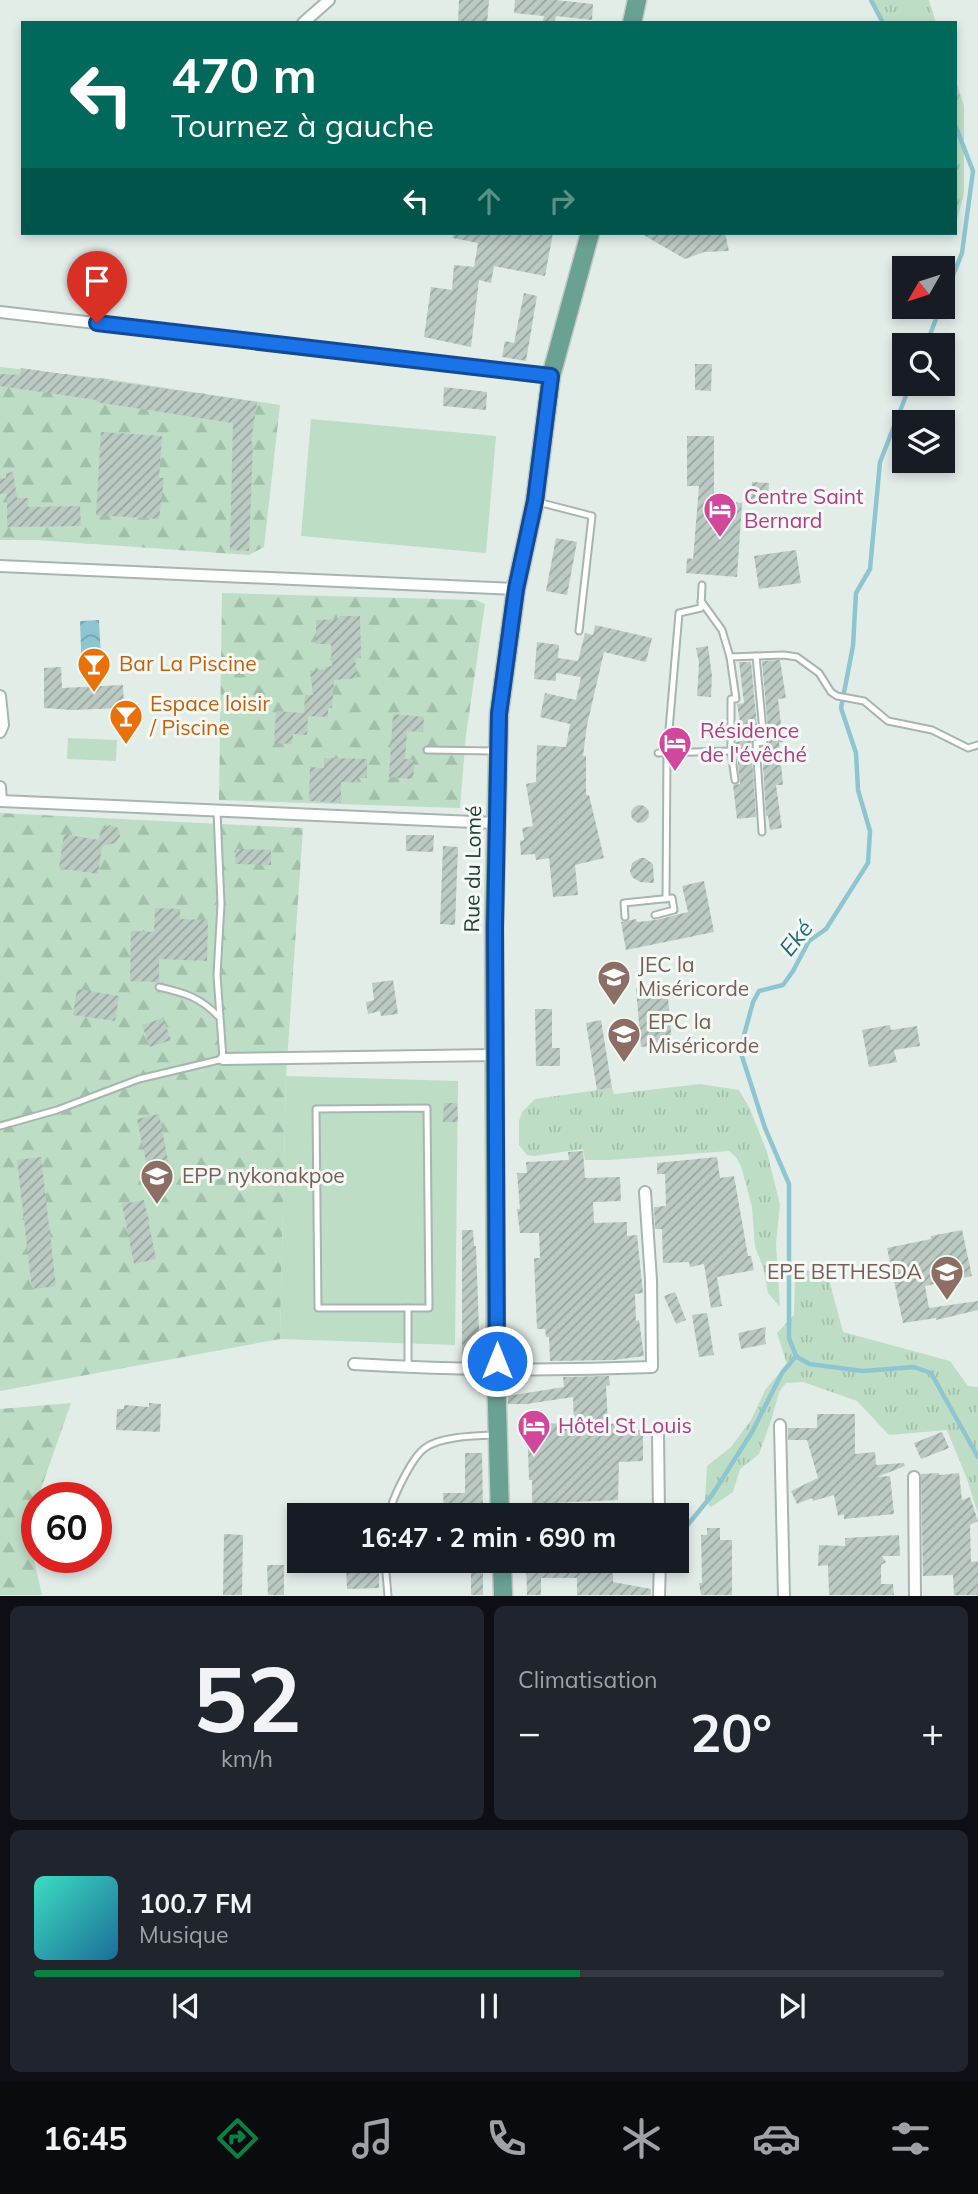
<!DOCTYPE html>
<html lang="fr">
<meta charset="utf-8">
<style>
:root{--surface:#171b24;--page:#20242c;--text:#f1f3f6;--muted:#9ea1a6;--line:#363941;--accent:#0b8043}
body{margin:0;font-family:Mulish,sans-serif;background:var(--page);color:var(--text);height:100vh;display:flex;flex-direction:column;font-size:26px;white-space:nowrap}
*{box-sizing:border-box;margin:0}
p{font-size:23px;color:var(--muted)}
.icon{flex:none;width:38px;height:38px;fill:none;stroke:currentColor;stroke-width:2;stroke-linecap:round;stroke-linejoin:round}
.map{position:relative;height:1596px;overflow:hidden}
.drawer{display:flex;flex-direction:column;gap:10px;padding:10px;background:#0d0f14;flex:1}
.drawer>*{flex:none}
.guide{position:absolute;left:21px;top:21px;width:936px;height:214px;border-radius:0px;box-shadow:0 4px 10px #0003;background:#00695c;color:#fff;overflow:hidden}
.needle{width:46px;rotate:231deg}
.controls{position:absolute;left:892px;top:256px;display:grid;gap:14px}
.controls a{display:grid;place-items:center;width:63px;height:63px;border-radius:0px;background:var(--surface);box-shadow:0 4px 10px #0003;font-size:35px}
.speed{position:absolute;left:21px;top:1482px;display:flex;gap:14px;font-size:35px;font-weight:700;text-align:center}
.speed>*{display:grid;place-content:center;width:91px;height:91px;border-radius:50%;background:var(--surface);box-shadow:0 4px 10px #0003;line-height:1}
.speed .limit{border:10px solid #d22;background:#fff;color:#111}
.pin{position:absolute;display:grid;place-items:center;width:60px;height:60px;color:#fff;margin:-72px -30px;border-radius:50% 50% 50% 0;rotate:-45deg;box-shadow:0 0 7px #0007}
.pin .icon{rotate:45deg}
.me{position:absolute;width:77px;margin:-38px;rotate:0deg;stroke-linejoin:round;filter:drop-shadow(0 0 5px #0008)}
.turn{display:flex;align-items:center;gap:24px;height:147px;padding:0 35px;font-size:32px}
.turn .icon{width:91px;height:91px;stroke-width:2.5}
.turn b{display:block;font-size:49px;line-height:60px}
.lanes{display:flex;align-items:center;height:66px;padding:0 35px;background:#0003;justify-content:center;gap:35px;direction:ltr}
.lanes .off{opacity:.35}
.big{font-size:52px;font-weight:700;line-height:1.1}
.drawer .card{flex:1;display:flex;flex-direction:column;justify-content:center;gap:10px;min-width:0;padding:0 24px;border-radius:10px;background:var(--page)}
.drawer .dial{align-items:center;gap:0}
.dial b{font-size:91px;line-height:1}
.song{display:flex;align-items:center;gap:21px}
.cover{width:84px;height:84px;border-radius:10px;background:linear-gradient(135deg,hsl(170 70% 55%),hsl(200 70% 35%))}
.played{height:7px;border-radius:4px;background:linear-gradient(90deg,var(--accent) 60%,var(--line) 60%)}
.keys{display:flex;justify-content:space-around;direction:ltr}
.heat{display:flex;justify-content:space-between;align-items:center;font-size:38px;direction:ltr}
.drawer .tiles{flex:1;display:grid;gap:10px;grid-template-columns:1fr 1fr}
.card:last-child{grid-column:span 2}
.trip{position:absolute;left:287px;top:1503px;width:402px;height:70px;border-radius:0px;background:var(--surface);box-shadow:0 4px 10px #0003;font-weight:700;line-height:70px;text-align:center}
.dock{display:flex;height:112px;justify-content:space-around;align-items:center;background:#090b0e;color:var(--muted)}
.dock .icon{width:49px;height:49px}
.dock .current{color:var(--accent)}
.dock b{font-size:32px;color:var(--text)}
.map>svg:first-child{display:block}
</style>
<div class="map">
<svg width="978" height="1596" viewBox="0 0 978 1596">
<defs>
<pattern id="grass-tufts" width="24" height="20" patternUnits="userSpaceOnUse" patternTransform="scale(1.75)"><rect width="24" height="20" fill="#bdddc5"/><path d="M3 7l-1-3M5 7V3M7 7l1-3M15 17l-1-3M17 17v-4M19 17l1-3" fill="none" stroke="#a2bfaa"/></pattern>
<pattern id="forest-firs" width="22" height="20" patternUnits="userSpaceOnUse" patternTransform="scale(1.75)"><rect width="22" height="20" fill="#bdddc5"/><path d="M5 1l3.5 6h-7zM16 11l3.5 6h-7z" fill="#a2bfaa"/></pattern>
<pattern id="water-waves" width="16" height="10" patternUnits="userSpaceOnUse" patternTransform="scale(1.75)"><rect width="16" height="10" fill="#8dc6d0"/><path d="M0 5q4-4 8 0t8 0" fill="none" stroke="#73a2aa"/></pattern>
<pattern id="building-hatch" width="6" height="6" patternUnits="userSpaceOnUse" patternTransform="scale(1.75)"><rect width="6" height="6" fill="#bccac4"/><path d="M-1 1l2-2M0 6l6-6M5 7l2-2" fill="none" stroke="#98a5a0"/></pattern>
</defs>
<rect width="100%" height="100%" fill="#e3ede8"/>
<g fill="url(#grass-tufts)">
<polygon points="873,0 929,0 936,23 881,23"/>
<polygon points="956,81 964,106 964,194 956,223"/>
<polygon points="700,1084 739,1090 750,1109 767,1152 780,1205 776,1244 780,1307 768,1293 763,1267 755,1247 752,1207 741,1166 736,1157 729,1151 610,1160 585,1160 583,1149 534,1156 527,1155 519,1145 519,1121 522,1112 535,1099 612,1088 614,1094"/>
<polygon points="801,1269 828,1276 843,1332 950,1361 968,1386 978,1387 978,1514 967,1479 947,1430 889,1435 857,1401 803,1382 786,1383 779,1392 772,1418 759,1454 740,1469 733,1492 711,1507 705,1501 707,1466 731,1447 751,1420 765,1390 787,1364 777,1333 794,1315 795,1276"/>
</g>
<g fill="url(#forest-firs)">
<polygon points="0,367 100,378 280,405 264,547 249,555 36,540 0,540"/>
<polygon points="222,593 476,600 485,604 466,735 460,808 219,800"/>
<polygon points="0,813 303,828 286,1076 280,1339 0,1391"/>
<polygon points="71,1403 27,1529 42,1595 0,1595 0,1409"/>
</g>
<g fill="#bdddc5">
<polygon points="311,419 496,436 486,553 301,536"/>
<polygon points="68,738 117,740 116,761 67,759"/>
<polygon points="286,1076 458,1081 455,1345 280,1339"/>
</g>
<polygon fill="url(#water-waves)" points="99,620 102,677 82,678 80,621"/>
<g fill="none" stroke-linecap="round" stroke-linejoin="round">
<g stroke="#8dc6d0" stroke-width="4.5">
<polyline points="871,0 883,23"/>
<polyline points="943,300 962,253 973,171 956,127"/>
<polyline points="926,345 941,306"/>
<polyline points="911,383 880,462 870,569 856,593 853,646 841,708 856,753 858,790 870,831 868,863 826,929 809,941 793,971 783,985 759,991 753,1002 740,1050 765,1128 789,1184 789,1338 796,1356 809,1364 863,1371 914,1367 931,1373 978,1457"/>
<polyline points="677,1545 682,1532 712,1495 752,1432 782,1373 796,1356"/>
<polyline points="663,1573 669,1561"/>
</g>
</g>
<g fill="url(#building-hatch)">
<polygon points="459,0 489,0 487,23 458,23"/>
<polygon points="515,0 555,0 593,4 592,20 556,16 555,22 543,21 544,16 514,13"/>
<polygon points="454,233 553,233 545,276 494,266 491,283 479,280 471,347 424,337 431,287 452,290 454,265 474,267 478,243 453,238"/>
<polygon points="640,233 725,233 729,251 704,252 685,259"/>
<polygon points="524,293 537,296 526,361 502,357 505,341 514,343"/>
<polygon points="695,364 712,364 711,391 695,390"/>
<polygon points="21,368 257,402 251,442 253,442 249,551 230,550 233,423 96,402 97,400 0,386 0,374 20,375"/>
<polygon points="444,387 487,392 486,410 443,406"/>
<polygon points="101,432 162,436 159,478 164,478 159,519 96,515"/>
<polygon points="687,436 714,436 714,500 742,503 737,577 686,573 687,558 693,559 699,486 687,486"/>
<polygon points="13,472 17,498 28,498 28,507 80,506 81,526 7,527 7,493 0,494 0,479 6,478 6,473"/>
<polygon points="752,482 769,483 768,502 751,501"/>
<polygon points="556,538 577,542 567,595 546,591"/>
<polygon points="796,550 801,583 759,589 754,556"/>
<polygon points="340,616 360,616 361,658 355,658 357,678 334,680 332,708 328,708 328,717 308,716 307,735 293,734 292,744 274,743 276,711 304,713 305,695 313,695 310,671 325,669 325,667 332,666 331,644 316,644 316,620 340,619"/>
<polygon points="595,625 652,638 646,662 604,652 587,725 583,756 586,756 586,795 589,795 604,858 575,865 578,895 553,897 549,858 536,860 535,854 521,855 520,841 524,840 522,828 533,826 526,784 536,782 537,745 566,747 570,724 540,717 545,693 576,700 581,677 556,673 556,681 534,679 537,642 559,645 558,658 578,661 585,633 593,635"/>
<polygon points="708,646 712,676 711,697 697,696 699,663 696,648"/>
<polygon points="780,660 786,698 778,699 783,742 779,742 783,785 776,785 782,828 770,830 768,816 766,816 762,748 768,746 769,742 762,661"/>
<polygon points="739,662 751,662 758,737 752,739 751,743 756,817 737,819 733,785 740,784 736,742 743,741 737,704 744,703"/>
<polygon points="61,667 62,688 123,685 124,708 72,710 44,708 44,668"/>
<polygon points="393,714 424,717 423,732 407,731 405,759 415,760 413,779 389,777"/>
<polygon points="324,758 367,759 367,778 357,778 358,782 341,782 341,803 309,801 310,767 324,768"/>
<circle cx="640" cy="814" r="9"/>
<polygon points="110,825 118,828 120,836 115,843 102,846 98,874 59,868 64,834 98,840 103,829"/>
<polygon points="406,835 434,835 433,852 406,851"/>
<polygon points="443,846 458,847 455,925 440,924"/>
<polygon points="236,849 271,850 271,865 235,864"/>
<polygon points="640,858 645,858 653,864 654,883 640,882 632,877 630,872 632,863"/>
<polygon points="704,881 714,932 626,950 621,922 636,919 637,922 656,920 688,912 682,886"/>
<polygon points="155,908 180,909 180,919 208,920 207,961 159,959 159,982 130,981 131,931 154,932"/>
<polygon points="393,980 398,1014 381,1016 380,1011 368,1014 366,1002 374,1000 372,983"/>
<polygon points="667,986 672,1044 641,1047 636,988"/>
<polygon points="77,989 119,996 115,1021 73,1015"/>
<polygon points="535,1009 552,1009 552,1048 560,1048 560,1066 536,1066"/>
<polygon points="163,1018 171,1040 150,1047 142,1025"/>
<polygon points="601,1020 612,1088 597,1090 586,1023"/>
<polygon points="890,1025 891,1030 917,1026 920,1046 894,1050 897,1062 869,1067 862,1030"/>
<polygon points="444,1103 457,1103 458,1122 443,1122"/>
<polygon points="159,1114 172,1181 151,1185 137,1119"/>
<polygon points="583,1151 585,1178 620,1177 621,1201 593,1202 594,1223 627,1222 627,1236 637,1235 643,1293 635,1294 636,1321 639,1320 644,1356 614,1360 550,1361 549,1337 546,1337 545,1329 537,1329 534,1258 540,1258 539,1233 520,1233 517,1209 520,1209 517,1173 527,1173 526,1162 569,1160 568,1152"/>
<polygon points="41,1157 56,1286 32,1289 17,1160"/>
<polygon points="717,1157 720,1178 734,1176 748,1256 751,1256 754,1270 717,1277 722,1306 711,1308 704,1264 690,1267 689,1262 663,1263 662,1229 655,1229 654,1207 666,1206 665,1174 657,1174 657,1163"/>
<polygon points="144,1200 156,1259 134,1264 122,1204"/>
<polygon points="462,1230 473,1230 474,1246 476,1246 480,1357 462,1357"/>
<polygon points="962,1230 972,1276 925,1286 929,1308 978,1301 978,1310 936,1320 936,1318 903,1323 887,1248 931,1239 931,1236"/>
<polygon points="675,1292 686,1320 676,1324 664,1296"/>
<polygon points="707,1313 714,1355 699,1357 692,1315"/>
<polygon points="766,1327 765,1336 766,1344 741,1349 738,1333"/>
<polygon points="609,1376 610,1385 606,1386 608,1424 622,1423 622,1430 643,1430 643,1461 619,1462 618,1500 532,1504 532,1480 529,1480 527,1424 574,1423 573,1397 527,1404 508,1404 508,1396 564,1387 563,1377"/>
<polygon points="149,1403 161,1404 160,1432 116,1430 117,1409 124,1409 124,1405 149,1407"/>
<polygon points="817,1414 855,1414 855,1454 875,1452 876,1465 904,1463 905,1466 877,1477 890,1476 894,1514 844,1519 844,1514 838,1516 834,1495 813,1501 812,1498 797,1504 791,1491 818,1478 807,1440 788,1440 788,1428 817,1428"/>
<polygon points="942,1432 949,1448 921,1459 914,1443"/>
<polygon points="465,1453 482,1453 483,1511 475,1511 475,1516 448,1516 448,1511 444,1511 443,1493 465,1493"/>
<polygon points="939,1473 939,1475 959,1473 962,1500 970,1497 978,1521 970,1525 971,1562 978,1561 978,1595 954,1595 953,1575 923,1576 921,1474"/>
<polygon points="707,1528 720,1528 720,1540 732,1540 732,1595 701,1595 699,1583 702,1583 701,1535 707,1535"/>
<polygon points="224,1534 243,1535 242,1595 223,1595"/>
<polygon points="899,1535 900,1556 882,1556 886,1562 881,1565 881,1584 893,1584 894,1595 829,1595 828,1565 818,1566 819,1545 845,1546 845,1538"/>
<polygon points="366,1561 379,1561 379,1588 347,1589 346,1563 366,1563"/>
<polygon points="526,1561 613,1561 613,1582 651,1589 651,1595 577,1595 577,1578 541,1578 541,1595 527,1595"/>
<polygon points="267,1565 284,1565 284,1595 268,1595"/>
<rect x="471" y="1568" width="12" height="27"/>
</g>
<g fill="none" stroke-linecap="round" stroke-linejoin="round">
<defs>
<g id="service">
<polyline points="538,502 592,516 579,631"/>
<polyline points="701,601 722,630 730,657 736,699 731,699 731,751 735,780"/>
<polyline points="756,656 764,742 756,743 762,832"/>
<polyline points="730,657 784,655 797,657 819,673 831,692 837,696 864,701 888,721 932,730 968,748 978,745"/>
<polyline points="427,750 495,751"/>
<polyline points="658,753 731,751"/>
<polyline points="666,899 667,753 679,613 701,608 702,585"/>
<polyline points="625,917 624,903 672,898 674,910 655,915"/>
<path d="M 159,987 C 185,993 200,997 219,1017"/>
<polygon points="427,1108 429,1308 318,1308 316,1109"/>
<polyline points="0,1126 57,1110 139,1079 223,1059 217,975 221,904 217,811"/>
<polyline points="408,1308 408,1367"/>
<path d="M 389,1516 C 391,1500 412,1457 425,1448 C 441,1436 476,1436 495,1435"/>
<polyline points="385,1561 388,1596"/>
</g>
<g id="minor">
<polyline points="303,23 329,0"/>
<polyline points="0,312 551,376"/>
<polyline points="0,566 516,589"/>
<polyline points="0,696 3,725 0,732"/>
<polyline points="0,787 1,801 496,823"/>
<polyline points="223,1059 495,1055"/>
<path d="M 354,1364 C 453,1370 553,1371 652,1367 L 651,1280 L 645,1192"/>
<polyline points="780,1425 784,1596"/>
<polyline points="658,1432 659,1516"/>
<polyline points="914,1477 915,1596"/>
<polyline points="659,1596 660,1561"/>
</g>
<g id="primary">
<polyline points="632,23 637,0"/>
<polyline points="500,1516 496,1369 494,927 499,714 516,589 535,501 551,376 590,233"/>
<polyline points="502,1561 503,1596"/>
</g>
</defs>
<use href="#service" stroke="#a6b5af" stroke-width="9"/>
<use href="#minor" stroke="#a6b5af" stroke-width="14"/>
<use href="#primary" stroke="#c1c9c7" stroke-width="21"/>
<use href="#service" stroke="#fff" stroke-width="5"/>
<use href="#minor" stroke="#fff" stroke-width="10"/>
<use href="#primary" stroke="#69a192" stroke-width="18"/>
</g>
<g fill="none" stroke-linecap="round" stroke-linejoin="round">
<defs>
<polyline id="route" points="97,323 551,376 535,501 516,589 499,714 495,927 497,1361"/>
</defs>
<use href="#route" stroke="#114b97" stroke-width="18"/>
<use href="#route" stroke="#1a73e8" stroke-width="12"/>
</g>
<defs>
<symbol id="hotel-pin" viewBox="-11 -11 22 30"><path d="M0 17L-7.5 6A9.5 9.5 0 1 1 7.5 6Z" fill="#d1479c" stroke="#f4f9f6"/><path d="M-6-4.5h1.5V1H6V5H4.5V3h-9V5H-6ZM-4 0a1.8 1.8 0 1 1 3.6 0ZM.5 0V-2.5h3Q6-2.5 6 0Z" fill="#fff"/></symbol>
<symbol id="bar-pin" viewBox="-11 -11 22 30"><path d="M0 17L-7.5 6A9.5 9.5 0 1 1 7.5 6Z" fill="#e8710a" stroke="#f4f9f6"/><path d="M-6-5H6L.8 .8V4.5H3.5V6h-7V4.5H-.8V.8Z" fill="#fff"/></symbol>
<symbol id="school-pin" viewBox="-11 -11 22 30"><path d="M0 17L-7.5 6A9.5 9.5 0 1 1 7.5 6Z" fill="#8d6e63" stroke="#f4f9f6"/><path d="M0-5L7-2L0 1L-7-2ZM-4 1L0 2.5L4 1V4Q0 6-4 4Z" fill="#fff"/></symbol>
</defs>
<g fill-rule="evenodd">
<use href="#hotel-pin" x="701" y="490" width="38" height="52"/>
<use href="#bar-pin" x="75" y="645" width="38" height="52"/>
<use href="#bar-pin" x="107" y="697" width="38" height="52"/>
<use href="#hotel-pin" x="656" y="724" width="38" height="52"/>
<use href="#school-pin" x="595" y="958" width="38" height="52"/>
<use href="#school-pin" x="605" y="1015" width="38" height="52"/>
<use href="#school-pin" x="138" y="1157" width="38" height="52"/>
<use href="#school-pin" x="928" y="1253" width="38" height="52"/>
<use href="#hotel-pin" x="515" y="1407" width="38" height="52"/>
</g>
<g text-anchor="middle" stroke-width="6" stroke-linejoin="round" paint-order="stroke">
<g font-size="21" fill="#b23c85" stroke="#f4f9f6" text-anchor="start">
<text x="744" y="504">Centre Saint<tspan x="744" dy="24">Bernard</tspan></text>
<text x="700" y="738">Résidence<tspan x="700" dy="24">de l'évêché</tspan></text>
<text x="558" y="1433">Hôtel St Louis</text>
</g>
<g font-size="21" fill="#c56008" stroke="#f4f9f6" text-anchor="start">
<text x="119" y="671">Bar La Piscine</text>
<text x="150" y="711">Espace loisir<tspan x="150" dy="24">/ Piscine</tspan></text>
</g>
<g font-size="21" fill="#233e36" stroke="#f4f9f6">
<text transform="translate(473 869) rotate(-89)" y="7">Rue du Lomé</text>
</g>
<g font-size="21" fill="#785e54" stroke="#f4f9f6" text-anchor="start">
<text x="638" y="972">JEC la<tspan x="638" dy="24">Miséricorde</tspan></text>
<text x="648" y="1029">EPC la<tspan x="648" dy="24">Miséricorde</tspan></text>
<text x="182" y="1183">EPP nykonakpoe</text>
<text x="922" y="1279" text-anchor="end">EPE BETHESDA</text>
</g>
<g font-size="23" font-style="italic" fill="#1f6a78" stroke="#f4f9f6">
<text transform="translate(796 938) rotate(-51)" y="8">Eké</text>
</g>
</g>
</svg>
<div class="controls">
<a><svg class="needle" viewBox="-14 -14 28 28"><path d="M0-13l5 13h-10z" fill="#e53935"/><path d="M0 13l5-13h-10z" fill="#9ea1a6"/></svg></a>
<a><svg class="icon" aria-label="search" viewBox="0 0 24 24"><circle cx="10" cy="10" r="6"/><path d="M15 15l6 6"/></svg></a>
<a><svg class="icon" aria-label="layers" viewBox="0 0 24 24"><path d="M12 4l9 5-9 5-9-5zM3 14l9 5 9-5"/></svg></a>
</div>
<div class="speed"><div class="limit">60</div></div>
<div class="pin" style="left:97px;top:323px;background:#d93025"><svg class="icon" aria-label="arrive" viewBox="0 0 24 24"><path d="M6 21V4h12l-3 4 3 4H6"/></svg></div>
<svg class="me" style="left:497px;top:1361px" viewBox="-20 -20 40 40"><circle r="17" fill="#1a73e8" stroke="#fff" stroke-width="3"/><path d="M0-11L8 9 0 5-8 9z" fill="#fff"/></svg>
<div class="trip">16:47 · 2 min · 690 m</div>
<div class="guide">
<div class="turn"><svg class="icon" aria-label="left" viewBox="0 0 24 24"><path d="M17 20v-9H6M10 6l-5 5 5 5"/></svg><div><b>470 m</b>Tournez à gauche</div></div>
<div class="lanes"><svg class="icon" aria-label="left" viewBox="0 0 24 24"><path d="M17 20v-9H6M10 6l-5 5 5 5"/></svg><svg class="icon off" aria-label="ahead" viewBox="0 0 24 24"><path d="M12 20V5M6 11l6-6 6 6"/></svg><svg class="icon off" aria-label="right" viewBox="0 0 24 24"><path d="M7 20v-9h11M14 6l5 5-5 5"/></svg></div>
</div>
</div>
<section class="drawer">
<div class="tiles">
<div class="card dial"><b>52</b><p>km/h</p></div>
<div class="card"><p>Climatisation</p>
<div class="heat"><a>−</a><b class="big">20°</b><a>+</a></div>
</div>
<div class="card">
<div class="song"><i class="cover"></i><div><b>100.7 FM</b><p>Musique</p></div></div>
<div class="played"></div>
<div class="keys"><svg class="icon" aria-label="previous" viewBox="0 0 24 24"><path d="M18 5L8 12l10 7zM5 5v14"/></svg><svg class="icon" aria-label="pause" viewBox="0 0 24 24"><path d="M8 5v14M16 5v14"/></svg><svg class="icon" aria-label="next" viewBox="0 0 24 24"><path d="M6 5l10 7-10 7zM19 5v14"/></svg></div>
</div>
</div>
</section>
<nav class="dock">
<b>16:45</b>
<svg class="icon current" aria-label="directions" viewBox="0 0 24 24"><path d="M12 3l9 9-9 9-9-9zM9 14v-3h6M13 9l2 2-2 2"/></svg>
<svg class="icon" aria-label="music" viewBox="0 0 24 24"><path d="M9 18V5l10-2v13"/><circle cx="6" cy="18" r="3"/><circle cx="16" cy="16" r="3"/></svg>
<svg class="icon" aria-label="phone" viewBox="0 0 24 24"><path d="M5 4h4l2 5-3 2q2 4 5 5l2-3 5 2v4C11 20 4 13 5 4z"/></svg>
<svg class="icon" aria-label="climate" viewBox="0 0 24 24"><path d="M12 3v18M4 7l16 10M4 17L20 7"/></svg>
<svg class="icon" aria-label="car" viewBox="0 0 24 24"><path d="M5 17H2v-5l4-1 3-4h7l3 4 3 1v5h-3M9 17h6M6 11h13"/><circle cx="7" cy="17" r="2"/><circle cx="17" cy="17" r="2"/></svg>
<svg class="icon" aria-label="filters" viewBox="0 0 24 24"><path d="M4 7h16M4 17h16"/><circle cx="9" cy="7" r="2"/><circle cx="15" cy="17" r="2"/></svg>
</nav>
